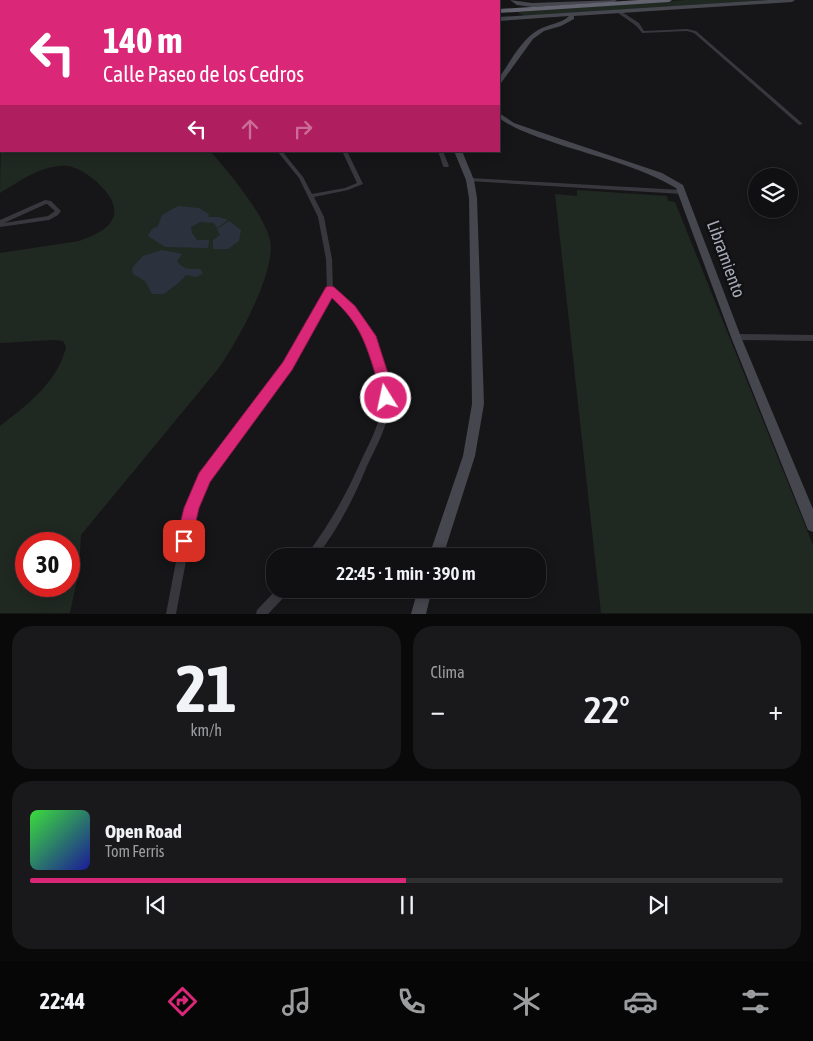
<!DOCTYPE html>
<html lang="es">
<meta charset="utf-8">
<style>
:root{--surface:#101012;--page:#19191b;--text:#f1f3f6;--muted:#9c9d9f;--line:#303032;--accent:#db2777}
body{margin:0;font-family:"Asap Condensed",sans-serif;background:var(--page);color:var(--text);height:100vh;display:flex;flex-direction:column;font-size:19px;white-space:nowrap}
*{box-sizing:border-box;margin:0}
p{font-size:16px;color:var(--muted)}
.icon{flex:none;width:28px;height:28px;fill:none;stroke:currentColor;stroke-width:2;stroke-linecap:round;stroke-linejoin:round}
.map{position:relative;height:614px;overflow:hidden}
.side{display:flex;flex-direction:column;gap:12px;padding:12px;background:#09090a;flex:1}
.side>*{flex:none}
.top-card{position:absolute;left:0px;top:0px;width:500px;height:152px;box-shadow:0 2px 12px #0003,0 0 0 1px var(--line);background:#db2777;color:#fff;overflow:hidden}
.fabs{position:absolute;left:748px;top:168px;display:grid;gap:10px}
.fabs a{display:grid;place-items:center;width:50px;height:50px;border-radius:50%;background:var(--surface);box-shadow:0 2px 12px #0003,0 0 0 1px var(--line);font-size:25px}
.speed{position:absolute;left:15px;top:532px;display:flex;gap:10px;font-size:25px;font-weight:700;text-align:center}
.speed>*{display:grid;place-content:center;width:65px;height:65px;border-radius:50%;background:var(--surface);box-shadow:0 2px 12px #0003,0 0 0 1px var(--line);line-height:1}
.speed .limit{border:8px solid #d22;background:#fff;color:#111}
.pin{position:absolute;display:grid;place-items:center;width:42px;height:42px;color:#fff;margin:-21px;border-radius:10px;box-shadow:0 2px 8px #0006}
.me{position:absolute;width:55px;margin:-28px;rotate:350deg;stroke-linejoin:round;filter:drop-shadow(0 0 4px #0008)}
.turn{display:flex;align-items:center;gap:18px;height:105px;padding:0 20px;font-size:22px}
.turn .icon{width:65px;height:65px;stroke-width:2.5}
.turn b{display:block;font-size:35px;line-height:42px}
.lanes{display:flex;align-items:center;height:48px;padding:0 20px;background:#0003;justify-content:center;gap:25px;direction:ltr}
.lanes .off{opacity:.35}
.big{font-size:38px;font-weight:600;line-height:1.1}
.side .tile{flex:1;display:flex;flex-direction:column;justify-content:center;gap:8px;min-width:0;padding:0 18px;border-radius:20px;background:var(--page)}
.side .dial{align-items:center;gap:0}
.dial b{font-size:65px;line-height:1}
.song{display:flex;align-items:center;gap:15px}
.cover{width:60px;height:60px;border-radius:8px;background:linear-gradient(135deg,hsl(120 70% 55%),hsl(240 70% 35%))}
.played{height:5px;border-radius:2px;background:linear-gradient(90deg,var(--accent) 50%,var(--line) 50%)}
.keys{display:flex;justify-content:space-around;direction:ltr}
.heat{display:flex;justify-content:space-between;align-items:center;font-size:28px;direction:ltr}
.side .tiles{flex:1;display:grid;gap:12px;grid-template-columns:1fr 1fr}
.tile:last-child{grid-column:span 2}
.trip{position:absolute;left:266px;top:548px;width:280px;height:50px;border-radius:20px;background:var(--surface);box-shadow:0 2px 12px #0003,0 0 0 1px var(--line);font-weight:600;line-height:50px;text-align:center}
.tab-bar{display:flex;height:80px;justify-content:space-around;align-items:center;background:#060607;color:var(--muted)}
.tab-bar .icon{width:35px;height:35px}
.tab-bar .selected{color:var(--accent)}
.tab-bar b{font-size:22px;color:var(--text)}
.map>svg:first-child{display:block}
</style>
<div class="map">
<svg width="813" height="614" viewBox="0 0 813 614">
<rect width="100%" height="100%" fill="#161618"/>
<g fill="#202822" fill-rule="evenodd">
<polygon points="686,0 769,0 524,16 517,12 588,6"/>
<path d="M 1,133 L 1,151 L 210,151 C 228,171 264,214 270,240 C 277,271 236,344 218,369 L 81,535 L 79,570 L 70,613 L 0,613 L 0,426 C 26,406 58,382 66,347 L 63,341 L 54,340 L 0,343 L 0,253 L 79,241 C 115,229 128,211 97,182 C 86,173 74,164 59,166 C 37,168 18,182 0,193 ZM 26,544 L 69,544 L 69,586 L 26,586 Z"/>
<polygon points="577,190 667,196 668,201 675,202 813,545 813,613 601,613 555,194 577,196"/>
</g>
<g fill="#2b323d">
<polygon points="178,206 199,208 209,214 208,217 219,217 228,220 217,228 214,223 200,222 191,227 192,233 197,240 209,240 208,248 165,247 148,236 152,229 158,226 162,215"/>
<polygon points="229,221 241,230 239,241 228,249 213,249 213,240 220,235 217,229"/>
<path d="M 162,250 L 182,254 L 177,261 C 183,270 190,269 200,269 L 203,273 L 197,277 L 186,275 C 183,280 169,290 164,294 L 152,294 L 145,281 L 133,274 L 132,268 L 143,256 Z"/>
</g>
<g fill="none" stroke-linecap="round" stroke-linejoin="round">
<g fill="#37373d" fill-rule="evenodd">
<polygon points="8,0 12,0 11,1 7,1"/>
<rect x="0" y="8" width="1" height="3"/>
<path d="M 617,10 L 619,10 L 639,23 L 644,31 L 687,29 L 696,31 L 803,124 L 799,125 L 694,33 L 687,31 L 642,33 C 635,22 626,20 617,12 Z"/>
<rect x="0" y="38" width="1" height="2"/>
<rect x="0" y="49" width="1" height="2"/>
<rect x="0" y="58" width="1" height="4"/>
<rect x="0" y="97" width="1" height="2"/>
<path d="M 277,151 L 282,151 L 303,177 L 312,194 L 345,188 L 357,183 L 342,151 L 347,151 L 363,184 L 348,190 L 314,197 L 324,217 L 332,259 L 333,289 C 344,298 355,308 363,319 C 381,344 394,382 388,413 C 385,432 375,449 367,466 C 354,498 338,529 317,556 L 306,556 L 308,553 C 329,525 346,495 360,463 C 367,447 377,431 380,413 C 386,384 375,346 358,322 C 350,312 341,303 331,295 L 291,368 L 237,439 L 207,481 L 201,492 L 193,524 L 176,614 L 166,614 L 183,524 L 194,488 L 201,475 L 231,433 L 285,364 L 327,290 L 326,259 L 318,217 L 299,178 Z"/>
<polygon points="438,151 443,151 449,166 448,167 444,167 443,166"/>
<polygon points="470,178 682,190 685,192 682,194 468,181 468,179"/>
<path d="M 45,200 L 51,201 L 61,211 L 58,215 L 49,220 L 0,227 L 0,220 ZM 46,204 L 47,204 L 55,211 L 48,216 L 4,223 Z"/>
<polygon points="736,334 813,335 813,341 736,340 733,339 732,337 733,335"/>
<polygon points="277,589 289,589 288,593 268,614 256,614 257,610"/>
</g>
<g fill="#45464e" fill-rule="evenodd">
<polygon points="510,0 532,3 617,0 614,2 532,7 517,5"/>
<path d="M 768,0 L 795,0 L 792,2 L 574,16 L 574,19 L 561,26 L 544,31 L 533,39 L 501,83 L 499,84 L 499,78 C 510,62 521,40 538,30 C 548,24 561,24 569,16 L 499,21 L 499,17 Z"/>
<path d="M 499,113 L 514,123 L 537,131 L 662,173 L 683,185 L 741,337 L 813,509 L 813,532 L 808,530 L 731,337 L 676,188 C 640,167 598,157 558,144 C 538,137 517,131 499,118 Z"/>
<polygon points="454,151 462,151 474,180 477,198 484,404 475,456 443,556 429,556 463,456 472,404 469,198 466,180"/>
<polygon points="418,589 432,589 426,614 411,614"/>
</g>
<g fill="#63646f" fill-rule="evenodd">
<polygon points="278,0 288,0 289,1 279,1"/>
<polygon points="639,0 672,0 669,2 499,13 499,9"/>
</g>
</g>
<path fill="#db2777" stroke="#8e194d" d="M 330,286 L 334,287 L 355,306 L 376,336 L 392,386 L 393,398 L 391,402 L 386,404 L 382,402 C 378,395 379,387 377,379 C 365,342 361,325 332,298 L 292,370 L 210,482 L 199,508 L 190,547 L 184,549 L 179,547 L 176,541 L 184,508 L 199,473 L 283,362 L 326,287 Z"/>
<g text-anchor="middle" stroke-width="5" stroke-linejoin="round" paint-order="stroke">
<g font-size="18" fill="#a7aab9" stroke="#111113">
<text transform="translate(726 259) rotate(70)" y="6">Libramiento</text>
</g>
</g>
</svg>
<div class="fabs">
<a><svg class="icon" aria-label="layers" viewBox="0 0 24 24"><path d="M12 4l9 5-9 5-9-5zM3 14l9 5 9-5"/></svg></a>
</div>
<div class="speed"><div class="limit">30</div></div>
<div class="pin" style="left:184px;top:541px;background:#d93025"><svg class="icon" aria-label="arrive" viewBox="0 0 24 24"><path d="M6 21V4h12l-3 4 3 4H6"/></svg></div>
<svg class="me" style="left:386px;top:398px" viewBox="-20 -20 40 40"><circle r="17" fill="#db2777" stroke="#fff" stroke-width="3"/><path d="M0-11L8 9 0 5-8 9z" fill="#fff"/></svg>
<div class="trip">22:45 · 1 min · 390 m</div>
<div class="top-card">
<div class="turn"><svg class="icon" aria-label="left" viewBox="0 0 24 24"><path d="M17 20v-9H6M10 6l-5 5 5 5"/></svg><div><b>140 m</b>Calle Paseo de los Cedros</div></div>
<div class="lanes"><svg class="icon" aria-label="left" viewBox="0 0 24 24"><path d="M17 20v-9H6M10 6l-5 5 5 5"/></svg><svg class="icon off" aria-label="ahead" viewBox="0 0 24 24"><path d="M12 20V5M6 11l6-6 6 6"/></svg><svg class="icon off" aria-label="right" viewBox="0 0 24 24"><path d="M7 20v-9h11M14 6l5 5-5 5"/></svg></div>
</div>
</div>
<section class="side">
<div class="tiles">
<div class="tile dial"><b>21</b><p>km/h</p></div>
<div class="tile"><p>Clima</p>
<div class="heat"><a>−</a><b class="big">22°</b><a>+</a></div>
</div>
<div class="tile">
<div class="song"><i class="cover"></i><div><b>Open Road</b><p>Tom Ferris</p></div></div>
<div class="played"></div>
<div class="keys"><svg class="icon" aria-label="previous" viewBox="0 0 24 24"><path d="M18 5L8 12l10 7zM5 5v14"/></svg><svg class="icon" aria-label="pause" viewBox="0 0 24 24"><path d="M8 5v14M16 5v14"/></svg><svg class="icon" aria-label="next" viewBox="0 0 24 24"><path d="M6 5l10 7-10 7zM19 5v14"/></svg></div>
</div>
</div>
</section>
<nav class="tab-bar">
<b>22:44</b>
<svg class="icon selected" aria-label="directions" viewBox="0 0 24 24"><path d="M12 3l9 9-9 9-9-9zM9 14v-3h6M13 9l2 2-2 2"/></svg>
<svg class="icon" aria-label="music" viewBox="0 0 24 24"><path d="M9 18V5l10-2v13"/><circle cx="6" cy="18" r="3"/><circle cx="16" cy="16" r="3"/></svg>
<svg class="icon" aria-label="phone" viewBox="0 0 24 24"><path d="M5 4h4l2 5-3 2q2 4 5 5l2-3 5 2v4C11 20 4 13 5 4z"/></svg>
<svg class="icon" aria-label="climate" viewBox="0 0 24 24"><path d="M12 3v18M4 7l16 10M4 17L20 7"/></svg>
<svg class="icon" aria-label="car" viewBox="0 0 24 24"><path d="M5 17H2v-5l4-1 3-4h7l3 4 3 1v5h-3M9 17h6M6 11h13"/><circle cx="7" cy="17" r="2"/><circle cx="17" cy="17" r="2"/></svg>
<svg class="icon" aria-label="filters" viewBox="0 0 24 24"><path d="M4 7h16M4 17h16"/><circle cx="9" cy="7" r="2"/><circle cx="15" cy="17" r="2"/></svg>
</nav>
